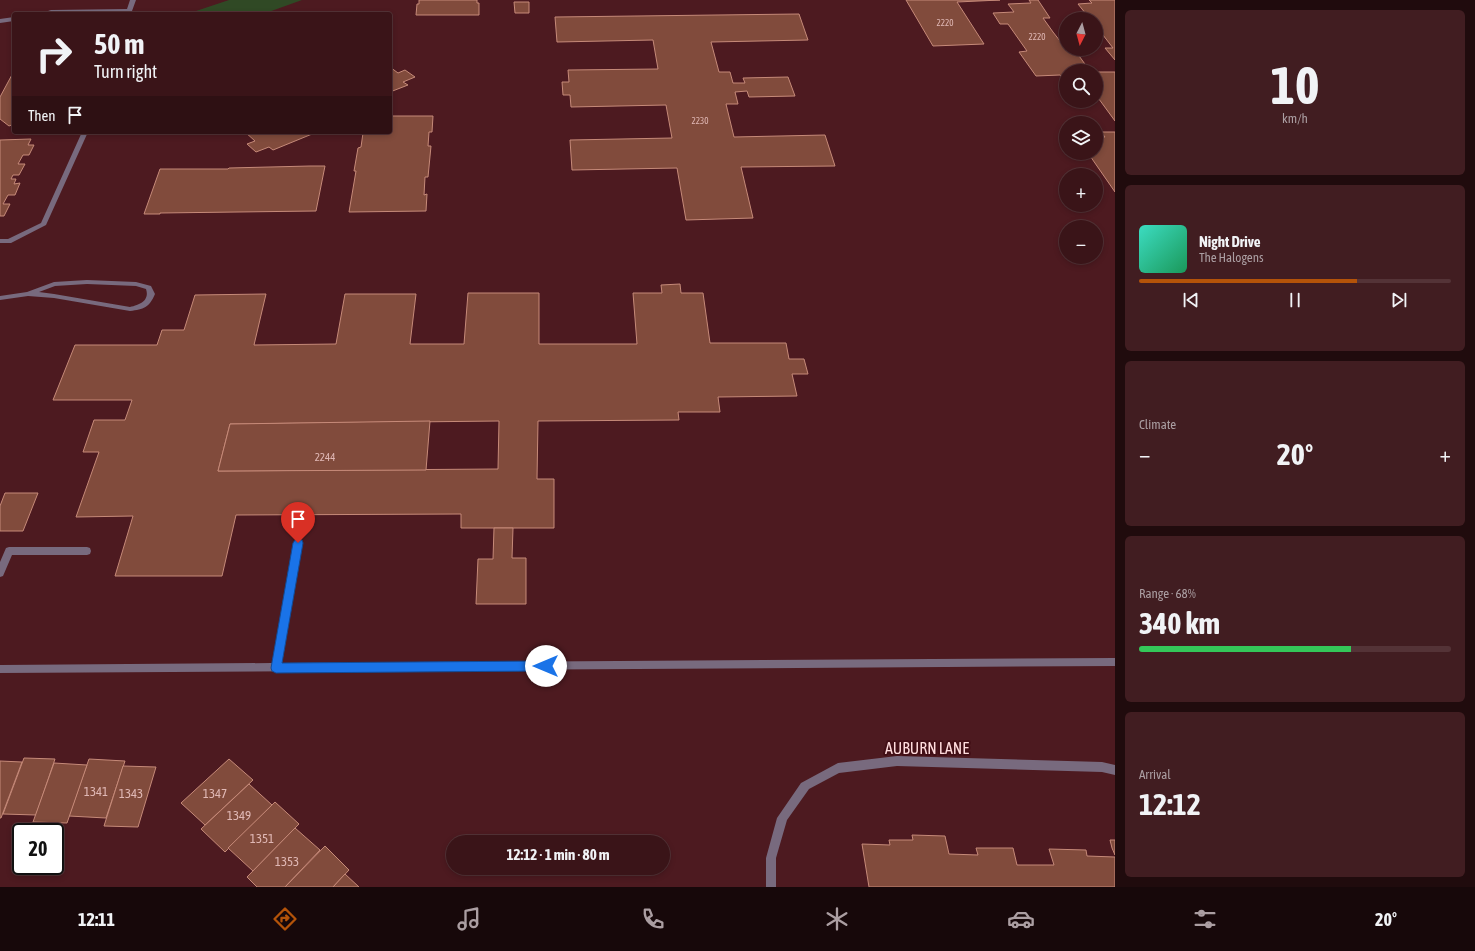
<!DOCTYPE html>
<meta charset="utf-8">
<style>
:root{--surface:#3a1418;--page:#411d21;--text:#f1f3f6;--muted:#ab9ea2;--line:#543337;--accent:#b45309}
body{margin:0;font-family:"Asap Condensed",sans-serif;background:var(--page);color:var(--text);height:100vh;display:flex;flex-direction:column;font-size:15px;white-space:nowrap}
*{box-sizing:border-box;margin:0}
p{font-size:13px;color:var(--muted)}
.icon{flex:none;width:22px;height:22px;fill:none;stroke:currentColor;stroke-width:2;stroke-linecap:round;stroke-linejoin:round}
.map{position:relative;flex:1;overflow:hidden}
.side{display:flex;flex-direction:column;gap:10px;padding:10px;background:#200b0d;width:360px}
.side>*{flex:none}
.top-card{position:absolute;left:12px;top:12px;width:380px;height:122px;border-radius:4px;box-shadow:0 2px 6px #0003,0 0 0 1px var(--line);background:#3a1418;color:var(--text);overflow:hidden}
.needle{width:26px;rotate:186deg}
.buttons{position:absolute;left:1059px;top:12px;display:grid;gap:8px}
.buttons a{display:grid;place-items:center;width:44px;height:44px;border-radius:50%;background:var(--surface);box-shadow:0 2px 6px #0003,0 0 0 1px var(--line);font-size:20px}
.speed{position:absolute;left:12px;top:823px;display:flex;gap:8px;font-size:20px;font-weight:700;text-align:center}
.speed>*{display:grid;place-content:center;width:52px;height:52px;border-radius:50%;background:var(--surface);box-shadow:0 2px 6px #0003,0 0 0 1px var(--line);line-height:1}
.speed .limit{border:2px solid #111;border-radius:6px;background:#fff;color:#111}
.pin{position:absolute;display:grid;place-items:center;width:34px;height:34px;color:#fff;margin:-41px -17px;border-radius:50% 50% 50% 0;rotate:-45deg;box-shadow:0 0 4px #0007}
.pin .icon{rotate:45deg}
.me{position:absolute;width:44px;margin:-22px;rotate:270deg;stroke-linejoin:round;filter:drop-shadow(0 0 3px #0008)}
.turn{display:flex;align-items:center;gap:14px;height:84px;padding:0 16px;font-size:18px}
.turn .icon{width:52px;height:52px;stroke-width:2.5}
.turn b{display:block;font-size:28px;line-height:34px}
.then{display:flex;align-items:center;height:38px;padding:0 16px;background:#0003;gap:8px;font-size:15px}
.big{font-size:30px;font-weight:700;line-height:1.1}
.side .card{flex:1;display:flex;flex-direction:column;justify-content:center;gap:6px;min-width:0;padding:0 14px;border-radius:6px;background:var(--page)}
.side .dial{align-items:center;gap:0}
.dial b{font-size:52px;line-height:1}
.song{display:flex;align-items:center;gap:12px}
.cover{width:48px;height:48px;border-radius:6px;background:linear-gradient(135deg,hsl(170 70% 55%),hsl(150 70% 35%))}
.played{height:4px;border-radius:2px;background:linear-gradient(90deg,var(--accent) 70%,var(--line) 70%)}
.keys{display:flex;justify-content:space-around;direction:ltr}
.heat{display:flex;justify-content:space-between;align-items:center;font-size:22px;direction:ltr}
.charge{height:6px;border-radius:3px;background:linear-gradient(90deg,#34c759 68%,var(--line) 0)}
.trip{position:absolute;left:446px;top:835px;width:224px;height:40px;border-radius:20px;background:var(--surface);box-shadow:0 2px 6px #0003,0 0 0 1px var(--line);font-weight:700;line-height:40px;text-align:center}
.tab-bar{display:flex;height:64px;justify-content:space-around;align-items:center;background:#17080a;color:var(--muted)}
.tab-bar .icon{width:28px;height:28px}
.tab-bar .on{color:var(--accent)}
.tab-bar b{font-size:18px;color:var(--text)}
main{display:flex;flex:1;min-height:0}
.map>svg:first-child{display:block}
</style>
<main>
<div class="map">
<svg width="1115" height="887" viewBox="0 0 1115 887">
<rect width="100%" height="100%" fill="#4d1a20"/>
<polygon fill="#304925" points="229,0 302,0 263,14 200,14 196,11"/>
<g fill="#814b3c" stroke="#c68a79" fill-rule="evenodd">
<polygon points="419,0 477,0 477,3 479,3 479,15 416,15 417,4 419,4"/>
<polygon points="906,0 1000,0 957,2 984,44 933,46"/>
<polygon points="1029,0 1038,0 1050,18 1043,18 1053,32 1067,50 1074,49 1090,71 1066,71 1066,80 1064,80 1060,75 1036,76 1019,52 1027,51 1008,24 1000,24 993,13 1014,12 1008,4 1031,3"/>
<polygon points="1089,0 1115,0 1115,60 1105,48 1113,48 1096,26 1096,19 1090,19 1078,4 1092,3"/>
<polygon points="514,2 529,2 529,13 515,13"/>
<polygon points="799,14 808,40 711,42 719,72 730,72 733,83 745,83 743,78 788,77 795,96 749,97 747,91 735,92 738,104 726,104 734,137 825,135 835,166 741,167 753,218 686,220 677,168 572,170 570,140 672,138 666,105 571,107 570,95 563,95 562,82 569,82 568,70 658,69 653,40 557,42 555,17"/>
<polygon points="390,67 398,73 405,70 415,77 403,82 408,85 390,92"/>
<polygon points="14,71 14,124 9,126 0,119 0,97"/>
<polygon points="1096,72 1115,72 1115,121 1096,95"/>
<polygon points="390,116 433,116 432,132 429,132 428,146 431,146 428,177 425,177 424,195 427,194 426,211 349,212 356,171 354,171 358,148 361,147 363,133 360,132 390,132"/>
<polygon points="245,132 317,132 273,150 269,147 256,152 247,144 255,141"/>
<polygon points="1101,132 1115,132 1115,192 1088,153 1096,153 1096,138 1105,137"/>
<polygon points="31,139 28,145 34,145 29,155 23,155 18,164 25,164 19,175 13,175 11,179 16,179 14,184 20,183 15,195 8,195 3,204 10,204 4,216 0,216 0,140"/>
<polygon points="310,166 325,166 316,211 160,213 160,214 144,214 160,169 228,169 229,168"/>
<path d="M 680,284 L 681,293 L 703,293 L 710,343 L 786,343 L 789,359 L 804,359 L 808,374 L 792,374 L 797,396 L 718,397 L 720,412 L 678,412 L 679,420 L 538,421 L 537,479 L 554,479 L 554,528 L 461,528 L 461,514 L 236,515 L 222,576 L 115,576 L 133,516 L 76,517 L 99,452 L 83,452 L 94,420 L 125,420 L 132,400 L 53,400 L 75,345 L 157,345 L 162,330 L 184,330 L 195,295 L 266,294 L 254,345 L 336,344 L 345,294 L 416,294 L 410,344 L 464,344 L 468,293 L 539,293 L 539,344 L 637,344 L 633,293 L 662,293 L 661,285 ZM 499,421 L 498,469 L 218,471 L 230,424 Z"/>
<polygon points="430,421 426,470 218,471 230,424"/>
<polygon points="5,493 38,493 23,531 0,531 0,506"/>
<polygon points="494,528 513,528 512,558 526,558 526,604 476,604 478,559 493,559"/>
<polygon points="24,758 55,759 36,815 3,814"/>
<polygon points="89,759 125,761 106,818 69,816"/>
<polygon points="229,759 253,780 205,825 181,803"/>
<polygon points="0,761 22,762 1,818 0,818"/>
<polygon points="54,763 87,765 67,823 33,822"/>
<polygon points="123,766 156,767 138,827 104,826"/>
<polygon points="249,784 272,805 225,852 201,829"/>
<polygon points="275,802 299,824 253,871 228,848"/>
<polygon points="295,828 320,850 285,887 257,887 247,877"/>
<polygon points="912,835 945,836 949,854 978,855 976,848 1013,848 1017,865 1054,865 1049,849 1086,850 1087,856 1115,857 1115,887 869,887 862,844 890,845 889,840 913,840"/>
<polygon points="1110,840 1115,840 1115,855 1112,848"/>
<polygon points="325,846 349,870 333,887 285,887"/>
<polygon points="345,874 359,887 333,887"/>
</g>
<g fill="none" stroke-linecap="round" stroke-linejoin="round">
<g fill="#786a7e" fill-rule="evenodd">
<path d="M 87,280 L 136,282 L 151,286 L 155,294 C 149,308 144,309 130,311 L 54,298 L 28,296 L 0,300 L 0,296 L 27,292 L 54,282 ZM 87,284 L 136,286 L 146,289 C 150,301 139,305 130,307 L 54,294 L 39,292 L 55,286 Z"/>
<polygon points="298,539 301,541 302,543 282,663 1115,658 1115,666 0,673 0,665 272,663 294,543 295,541"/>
<polygon points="9,547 87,547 90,548 91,551 90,554 87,555 12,555 3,576 0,577 0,562 6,548"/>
</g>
<g fill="#786a7e" fill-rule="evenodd">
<polygon points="130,0 136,0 132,11 133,14 127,14 127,13 39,14 51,10 127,9"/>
<polygon points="14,17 14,21 0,23 0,19"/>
<polygon points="82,132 88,132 46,225 11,243 0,243 0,239 8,239 41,223"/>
<polygon points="897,756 1102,762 1115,765 1115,775 1102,772 897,766 839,773 809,789 787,820 776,858 776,887 766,887 766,858 777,818 801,783 838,763"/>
</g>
</g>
<polygon fill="#1a73e8" stroke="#114b97" points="298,539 302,540 303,543 282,663 546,661 549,663 551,666 549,669 546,671 276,673 272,671 271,668 293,543 295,540"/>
<g text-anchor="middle" stroke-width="4" stroke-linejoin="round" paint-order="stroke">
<g font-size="9" fill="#e0b8b5">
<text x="945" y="26">2220</text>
<text x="1037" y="40">2220</text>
<text x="700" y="124">2230</text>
</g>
<g font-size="11" fill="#e0b8b5">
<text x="325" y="461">2244</text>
</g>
<g font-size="13" fill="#e0b8b5">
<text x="96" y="796">1341</text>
<text x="131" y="798">1343</text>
<text x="215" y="798">1347</text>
<text x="239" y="820">1349</text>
<text x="262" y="843">1351</text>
<text x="287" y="866">1353</text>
</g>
<g font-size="16" fill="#ffdcdd" stroke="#420f16">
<text x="927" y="754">AUBURN LANE</text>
</g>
</g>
</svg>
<div class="buttons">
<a><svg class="needle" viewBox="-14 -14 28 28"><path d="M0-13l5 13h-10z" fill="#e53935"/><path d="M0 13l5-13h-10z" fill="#ab9ea2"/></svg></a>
<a><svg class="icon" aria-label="search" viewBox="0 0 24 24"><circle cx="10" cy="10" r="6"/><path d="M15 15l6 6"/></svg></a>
<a><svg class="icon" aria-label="layers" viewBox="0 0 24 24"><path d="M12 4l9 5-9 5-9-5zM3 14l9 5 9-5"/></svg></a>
<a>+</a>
<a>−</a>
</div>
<div class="speed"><div class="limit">20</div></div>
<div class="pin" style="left:298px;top:543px;background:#d93025"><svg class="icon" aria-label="arrive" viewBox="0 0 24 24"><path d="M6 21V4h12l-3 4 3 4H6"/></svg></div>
<svg class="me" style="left:546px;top:666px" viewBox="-20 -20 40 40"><circle r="19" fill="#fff"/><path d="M0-13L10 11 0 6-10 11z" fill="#1a73e8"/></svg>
<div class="trip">12:12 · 1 min · 80 m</div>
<div class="top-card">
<div class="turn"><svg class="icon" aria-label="right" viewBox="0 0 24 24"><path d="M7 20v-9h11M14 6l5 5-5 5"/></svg><div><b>50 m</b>Turn right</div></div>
<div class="then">Then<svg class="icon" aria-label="arrive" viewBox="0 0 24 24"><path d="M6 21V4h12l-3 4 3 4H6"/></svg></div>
</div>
</div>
<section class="side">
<div class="card dial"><b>10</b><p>km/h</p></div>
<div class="card">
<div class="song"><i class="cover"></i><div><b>Night Drive</b><p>The Halogens</p></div></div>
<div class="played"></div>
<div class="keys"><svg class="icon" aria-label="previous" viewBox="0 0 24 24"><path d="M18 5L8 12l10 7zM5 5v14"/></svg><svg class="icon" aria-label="pause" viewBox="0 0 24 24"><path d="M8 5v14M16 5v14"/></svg><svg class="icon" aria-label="next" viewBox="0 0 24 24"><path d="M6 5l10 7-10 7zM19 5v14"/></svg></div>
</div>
<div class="card"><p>Climate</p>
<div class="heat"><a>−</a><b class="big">20°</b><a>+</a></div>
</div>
<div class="card"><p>Range · 68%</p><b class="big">340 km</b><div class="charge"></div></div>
<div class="card"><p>Arrival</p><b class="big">12:12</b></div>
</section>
</main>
<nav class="tab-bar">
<b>12:11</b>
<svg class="icon on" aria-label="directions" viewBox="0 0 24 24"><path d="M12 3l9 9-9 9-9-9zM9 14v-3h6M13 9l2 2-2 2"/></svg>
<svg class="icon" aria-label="music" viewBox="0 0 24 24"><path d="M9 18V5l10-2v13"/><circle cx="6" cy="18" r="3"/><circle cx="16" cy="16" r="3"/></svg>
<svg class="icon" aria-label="phone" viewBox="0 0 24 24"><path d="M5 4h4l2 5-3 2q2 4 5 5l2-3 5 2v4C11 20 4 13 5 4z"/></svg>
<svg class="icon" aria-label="climate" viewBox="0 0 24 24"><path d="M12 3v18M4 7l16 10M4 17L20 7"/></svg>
<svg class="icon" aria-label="car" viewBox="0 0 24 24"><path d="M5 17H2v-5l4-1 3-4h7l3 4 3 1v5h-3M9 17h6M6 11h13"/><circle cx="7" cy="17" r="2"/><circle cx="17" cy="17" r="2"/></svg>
<svg class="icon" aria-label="filters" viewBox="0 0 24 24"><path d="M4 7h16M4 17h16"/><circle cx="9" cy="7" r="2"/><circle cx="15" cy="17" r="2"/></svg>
<b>20°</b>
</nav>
